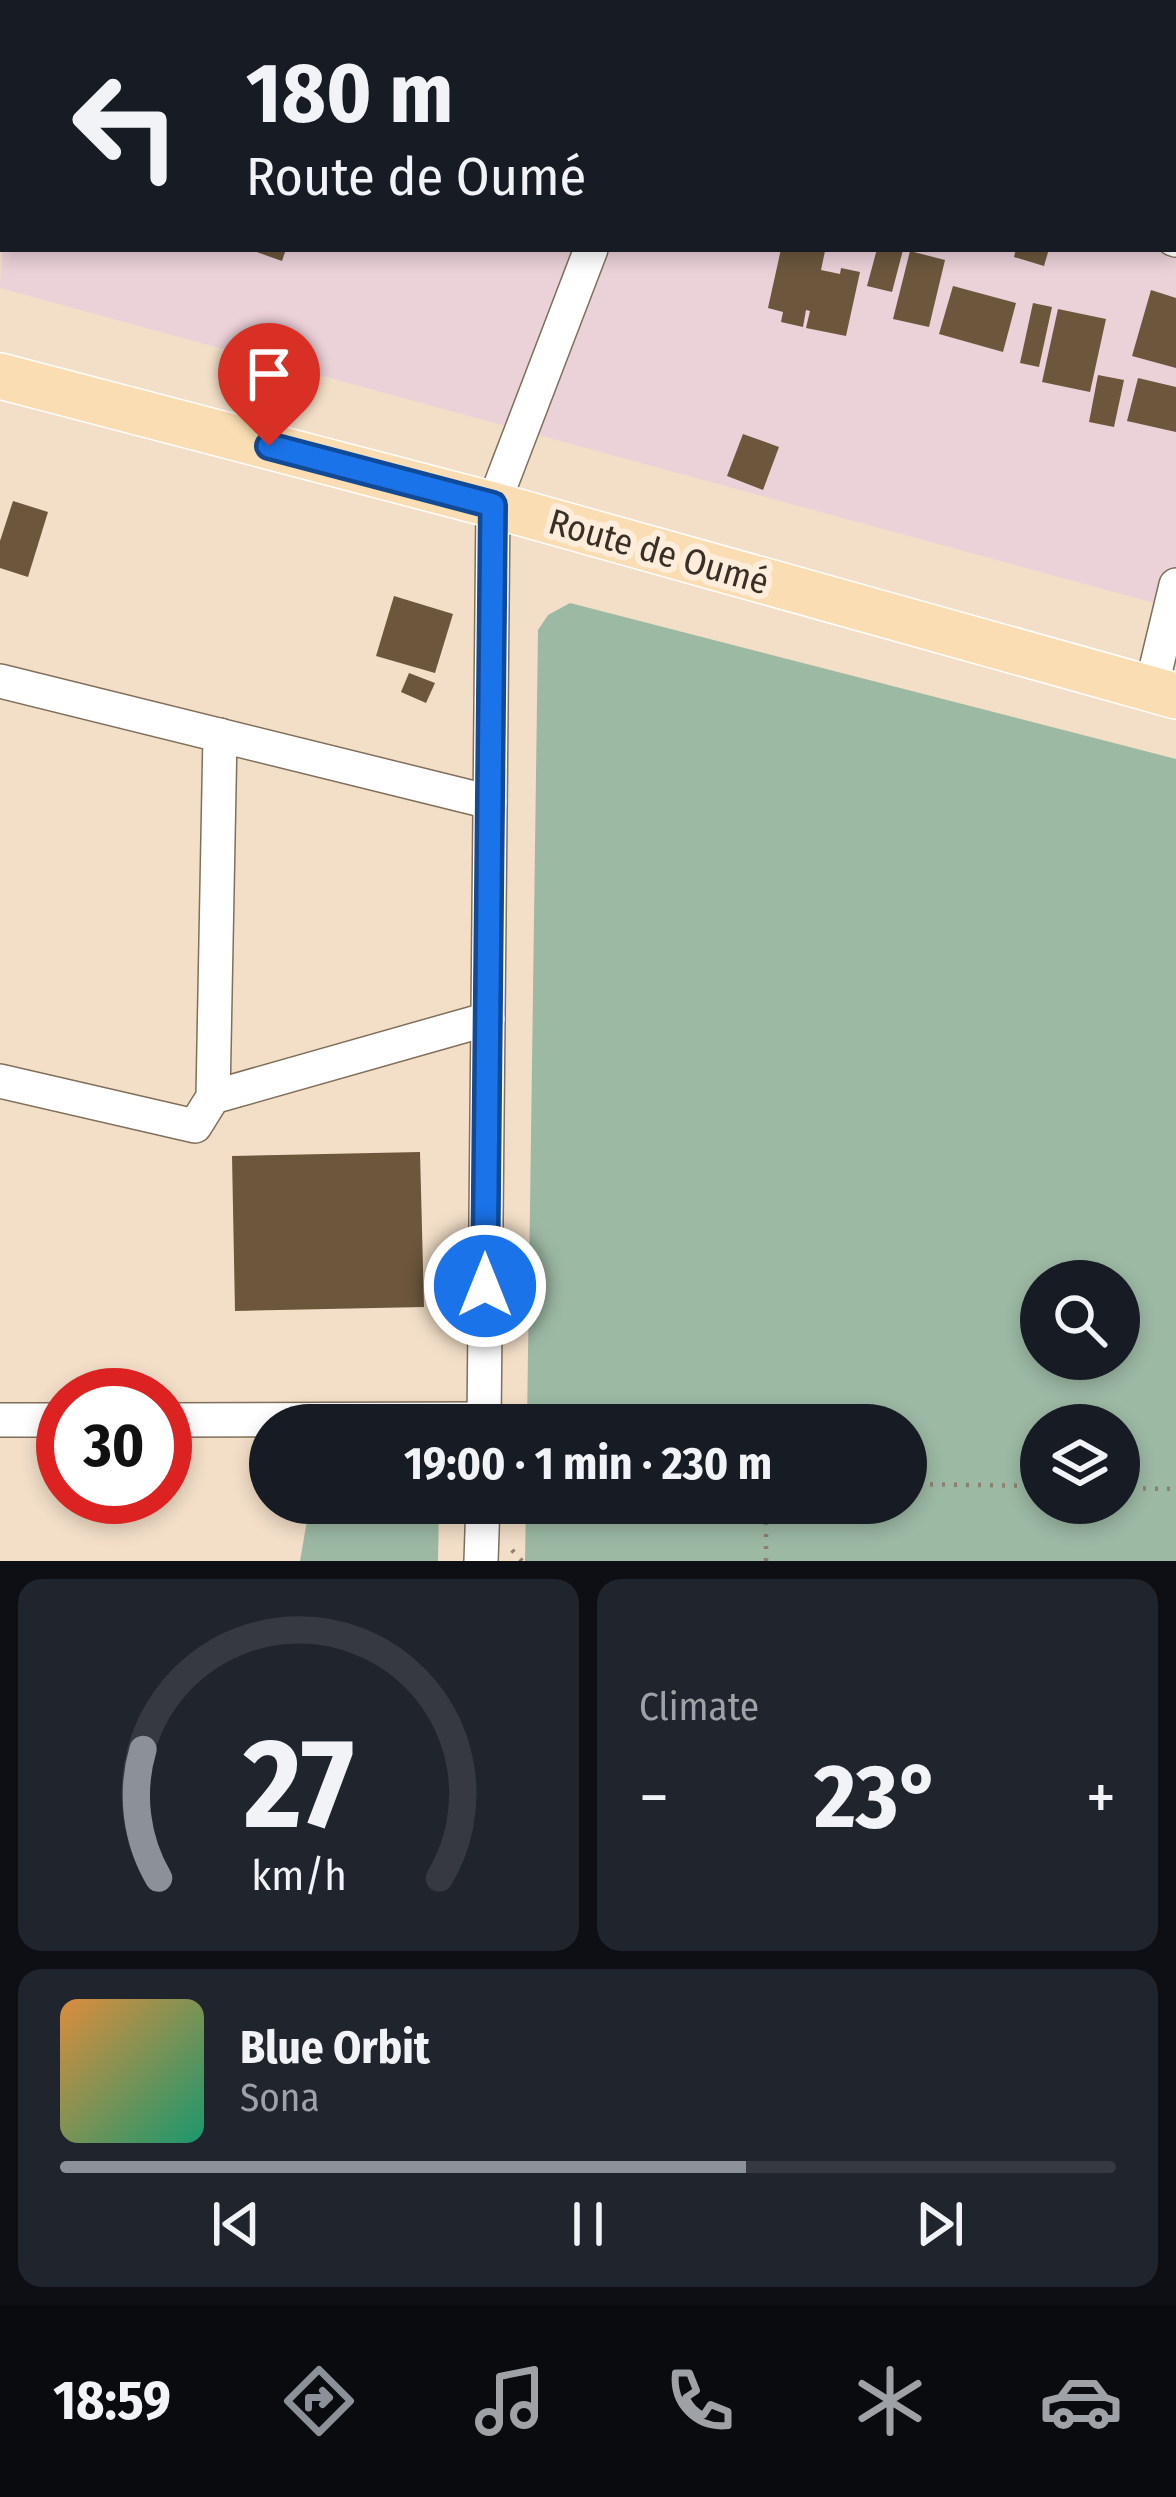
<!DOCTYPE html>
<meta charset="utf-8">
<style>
:root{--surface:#171b24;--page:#20242c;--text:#f1f3f6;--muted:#9ea1a6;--line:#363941;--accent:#8c9099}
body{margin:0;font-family:"Fira Sans Condensed",sans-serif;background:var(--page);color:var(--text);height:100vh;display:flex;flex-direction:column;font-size:45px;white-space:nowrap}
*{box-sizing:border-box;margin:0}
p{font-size:39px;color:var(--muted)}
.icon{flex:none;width:66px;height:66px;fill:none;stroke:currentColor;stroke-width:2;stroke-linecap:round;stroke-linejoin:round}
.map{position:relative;height:1561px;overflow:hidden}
.sheet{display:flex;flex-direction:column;gap:18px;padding:18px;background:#0d0f14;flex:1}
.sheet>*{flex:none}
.hud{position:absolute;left:0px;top:0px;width:1176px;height:252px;box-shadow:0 6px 18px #0003;background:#171b24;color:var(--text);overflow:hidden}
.tools{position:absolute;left:1020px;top:1260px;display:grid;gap:24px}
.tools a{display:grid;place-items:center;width:120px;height:120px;border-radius:50%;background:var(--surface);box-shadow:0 6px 18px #0003;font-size:60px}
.speed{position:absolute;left:36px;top:1368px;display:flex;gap:24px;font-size:60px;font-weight:700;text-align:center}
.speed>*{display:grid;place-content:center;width:156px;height:156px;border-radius:50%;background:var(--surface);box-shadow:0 6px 18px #0003;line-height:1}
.speed .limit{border:18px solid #d22;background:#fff;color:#111}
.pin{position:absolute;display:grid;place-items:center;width:102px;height:102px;color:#fff;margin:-123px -51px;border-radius:50% 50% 50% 0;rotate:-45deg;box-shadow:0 0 12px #0007}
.pin .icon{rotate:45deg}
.me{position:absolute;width:132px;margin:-66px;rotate:0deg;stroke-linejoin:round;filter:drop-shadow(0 0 9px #0008)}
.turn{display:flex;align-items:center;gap:42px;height:252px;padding:0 48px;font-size:54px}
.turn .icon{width:156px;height:156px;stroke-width:2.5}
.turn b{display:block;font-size:84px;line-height:102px}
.big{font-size:90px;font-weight:700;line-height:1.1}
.sheet .tile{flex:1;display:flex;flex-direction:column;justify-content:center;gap:18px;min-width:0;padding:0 42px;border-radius:24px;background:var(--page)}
.sheet .dial{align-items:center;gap:0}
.dial svg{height:312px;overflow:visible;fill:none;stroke:var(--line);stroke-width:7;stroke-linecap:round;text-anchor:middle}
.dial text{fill:var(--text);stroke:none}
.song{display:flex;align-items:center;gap:36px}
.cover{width:144px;height:144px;border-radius:18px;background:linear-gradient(135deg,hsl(30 70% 55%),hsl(160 70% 35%))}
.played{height:12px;border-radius:6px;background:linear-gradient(90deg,var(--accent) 65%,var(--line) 65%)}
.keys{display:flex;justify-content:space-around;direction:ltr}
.heat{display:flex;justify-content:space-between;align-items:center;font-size:66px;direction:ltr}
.sheet .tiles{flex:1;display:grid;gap:18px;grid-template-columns:1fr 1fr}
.tile:last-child{grid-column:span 2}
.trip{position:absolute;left:249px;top:1404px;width:678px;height:120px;border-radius:60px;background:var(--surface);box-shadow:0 6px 18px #0003;font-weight:700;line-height:120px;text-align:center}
.menu{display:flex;height:192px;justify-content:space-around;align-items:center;background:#090b0e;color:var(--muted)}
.menu .icon{width:84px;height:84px}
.menu .selected{color:var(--accent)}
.menu b{font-size:54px;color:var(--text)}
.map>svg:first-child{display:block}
</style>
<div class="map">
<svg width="1176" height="1561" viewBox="0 0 1176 1561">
<rect width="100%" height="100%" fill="#f3dfc8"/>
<polygon fill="#ebd1d8" points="88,0 1176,0 1176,609 0,288 3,232 3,249 1173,249 1173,3 87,3"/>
<g fill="#9cb9a4" fill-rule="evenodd">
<path d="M 570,603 L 1176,759 L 1176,1561 L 525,1561 L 526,1503 L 906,1503 L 906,1425 L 527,1425 L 538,630 L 548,615 ZM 1041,1281 L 1119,1281 L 1119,1359 L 1041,1359 ZM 1041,1425 L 1119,1425 L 1119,1503 L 1041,1503 Z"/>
<polygon points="310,1503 439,1503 438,1561 300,1561"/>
</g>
<g fill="#6c573d">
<polygon points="248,249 286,249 282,261"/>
<polygon points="781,249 825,251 821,270 840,274 841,268 860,272 846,336 806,328 810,311 806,310 803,327 781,322 783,312 768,308"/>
<polygon points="877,249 903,250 892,292 867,286"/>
<polygon points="1016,249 1049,249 1044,266 1014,257"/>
<polygon points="910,251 945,260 929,327 893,319"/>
<polygon points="953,286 1016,303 1003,352 939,334"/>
<polygon points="1151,290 1176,298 1176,368 1132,356"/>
<polygon points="1033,303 1052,307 1039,367 1020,363"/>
<polygon points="1058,309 1106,319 1090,392 1042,382"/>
<polygon points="1098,375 1124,380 1114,427 1089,422"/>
<polygon points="1138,378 1176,387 1176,432 1127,421"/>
<polygon points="743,434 779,447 763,490 727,476"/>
<polygon points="13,501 48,512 28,577 0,568 0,541"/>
<polygon points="394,596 453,614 435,673 376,656"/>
<polygon points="409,673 435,683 426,703 401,692"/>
<polygon points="420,1152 424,1307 235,1311 232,1156"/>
</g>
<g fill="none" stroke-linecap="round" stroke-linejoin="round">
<defs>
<g id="minor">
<polyline points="988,0 989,3"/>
<polyline points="51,3 52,0"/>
<polyline points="686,3 687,0"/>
<polyline points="0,138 3,130"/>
<polyline points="1173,239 1176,240"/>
<polyline points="0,681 490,802"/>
<polyline points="1151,689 1176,585"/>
<polyline points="0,1081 195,1126 213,1097 220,735"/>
<polyline points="213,1097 488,1019"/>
<polyline points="0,1420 63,1420"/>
<polyline points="165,1420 484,1419"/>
<polyline points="484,1425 493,505 591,249"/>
<polyline points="481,1561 483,1503"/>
</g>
<polyline id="major" points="0,376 493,505 1176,696"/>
</defs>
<use href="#minor" stroke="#806f5a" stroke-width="36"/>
<use href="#major" stroke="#fff" stroke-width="48"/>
<g stroke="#8d8070" stroke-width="4.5" stroke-dasharray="3 9" stroke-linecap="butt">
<polyline points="906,1484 1041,1486"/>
<polyline points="1119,1488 1176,1489"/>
<polyline points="512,1550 522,1561"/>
<polyline points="766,1561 766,1503"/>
</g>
<use href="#minor" stroke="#fff" stroke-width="33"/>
<use href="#major" stroke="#faddb2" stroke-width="45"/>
</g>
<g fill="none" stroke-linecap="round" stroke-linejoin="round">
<defs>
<polyline id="route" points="269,446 493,505 485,1286"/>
</defs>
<use href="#route" stroke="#114b97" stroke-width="30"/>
<use href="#route" stroke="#1a73e8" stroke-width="21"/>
</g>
<g text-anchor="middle" stroke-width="12" stroke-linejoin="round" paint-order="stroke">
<g font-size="36" fill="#383027" stroke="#fdedda">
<text transform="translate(659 551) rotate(16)" y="13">Route de Oumé</text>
</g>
</g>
</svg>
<div class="tools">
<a><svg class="icon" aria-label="search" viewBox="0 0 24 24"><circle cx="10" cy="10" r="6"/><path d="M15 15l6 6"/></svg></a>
<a><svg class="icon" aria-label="layers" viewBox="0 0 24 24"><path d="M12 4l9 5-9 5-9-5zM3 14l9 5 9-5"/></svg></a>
</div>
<div class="speed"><div class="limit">30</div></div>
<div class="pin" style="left:269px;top:446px;background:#d93025"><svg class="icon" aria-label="arrive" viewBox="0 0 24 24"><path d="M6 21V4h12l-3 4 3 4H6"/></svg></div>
<svg class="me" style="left:485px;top:1286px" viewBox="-20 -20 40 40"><circle r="17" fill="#1a73e8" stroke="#fff" stroke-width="3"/><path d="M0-11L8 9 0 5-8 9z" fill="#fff"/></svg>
<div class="trip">19:00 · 1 min · 230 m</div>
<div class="hud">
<div class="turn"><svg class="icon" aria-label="left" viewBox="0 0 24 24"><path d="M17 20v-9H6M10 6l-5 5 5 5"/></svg><div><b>180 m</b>Route de Oumé</div></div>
</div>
</div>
<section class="sheet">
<div class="tiles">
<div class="tile dial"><svg viewBox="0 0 100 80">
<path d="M14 69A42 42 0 1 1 86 69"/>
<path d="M14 69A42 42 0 0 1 10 36" stroke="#8c9099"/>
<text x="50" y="56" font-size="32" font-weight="700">27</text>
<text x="50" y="72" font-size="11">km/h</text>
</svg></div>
<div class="tile"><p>Climate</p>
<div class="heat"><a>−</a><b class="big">23°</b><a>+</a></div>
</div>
<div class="tile">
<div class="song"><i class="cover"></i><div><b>Blue Orbit</b><p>Sona</p></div></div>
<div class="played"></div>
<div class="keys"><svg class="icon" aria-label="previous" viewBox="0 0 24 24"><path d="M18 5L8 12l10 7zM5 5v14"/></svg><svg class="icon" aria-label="pause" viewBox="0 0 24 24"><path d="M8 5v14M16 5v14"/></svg><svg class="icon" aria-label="next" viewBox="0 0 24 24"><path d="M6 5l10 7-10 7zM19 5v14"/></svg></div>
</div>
</div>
</section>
<nav class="menu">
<b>18:59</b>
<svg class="icon selected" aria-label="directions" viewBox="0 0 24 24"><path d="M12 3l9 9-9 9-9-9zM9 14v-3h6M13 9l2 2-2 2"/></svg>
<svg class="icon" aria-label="music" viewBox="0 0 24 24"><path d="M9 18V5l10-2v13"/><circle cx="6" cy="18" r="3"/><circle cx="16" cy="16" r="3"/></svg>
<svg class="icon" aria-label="phone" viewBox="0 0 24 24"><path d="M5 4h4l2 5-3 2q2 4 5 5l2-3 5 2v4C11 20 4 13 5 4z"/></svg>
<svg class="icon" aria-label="climate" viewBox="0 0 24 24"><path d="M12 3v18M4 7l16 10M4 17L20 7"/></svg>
<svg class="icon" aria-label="car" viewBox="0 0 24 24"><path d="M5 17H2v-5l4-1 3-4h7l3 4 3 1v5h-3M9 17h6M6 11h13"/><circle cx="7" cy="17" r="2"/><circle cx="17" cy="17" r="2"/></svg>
</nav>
